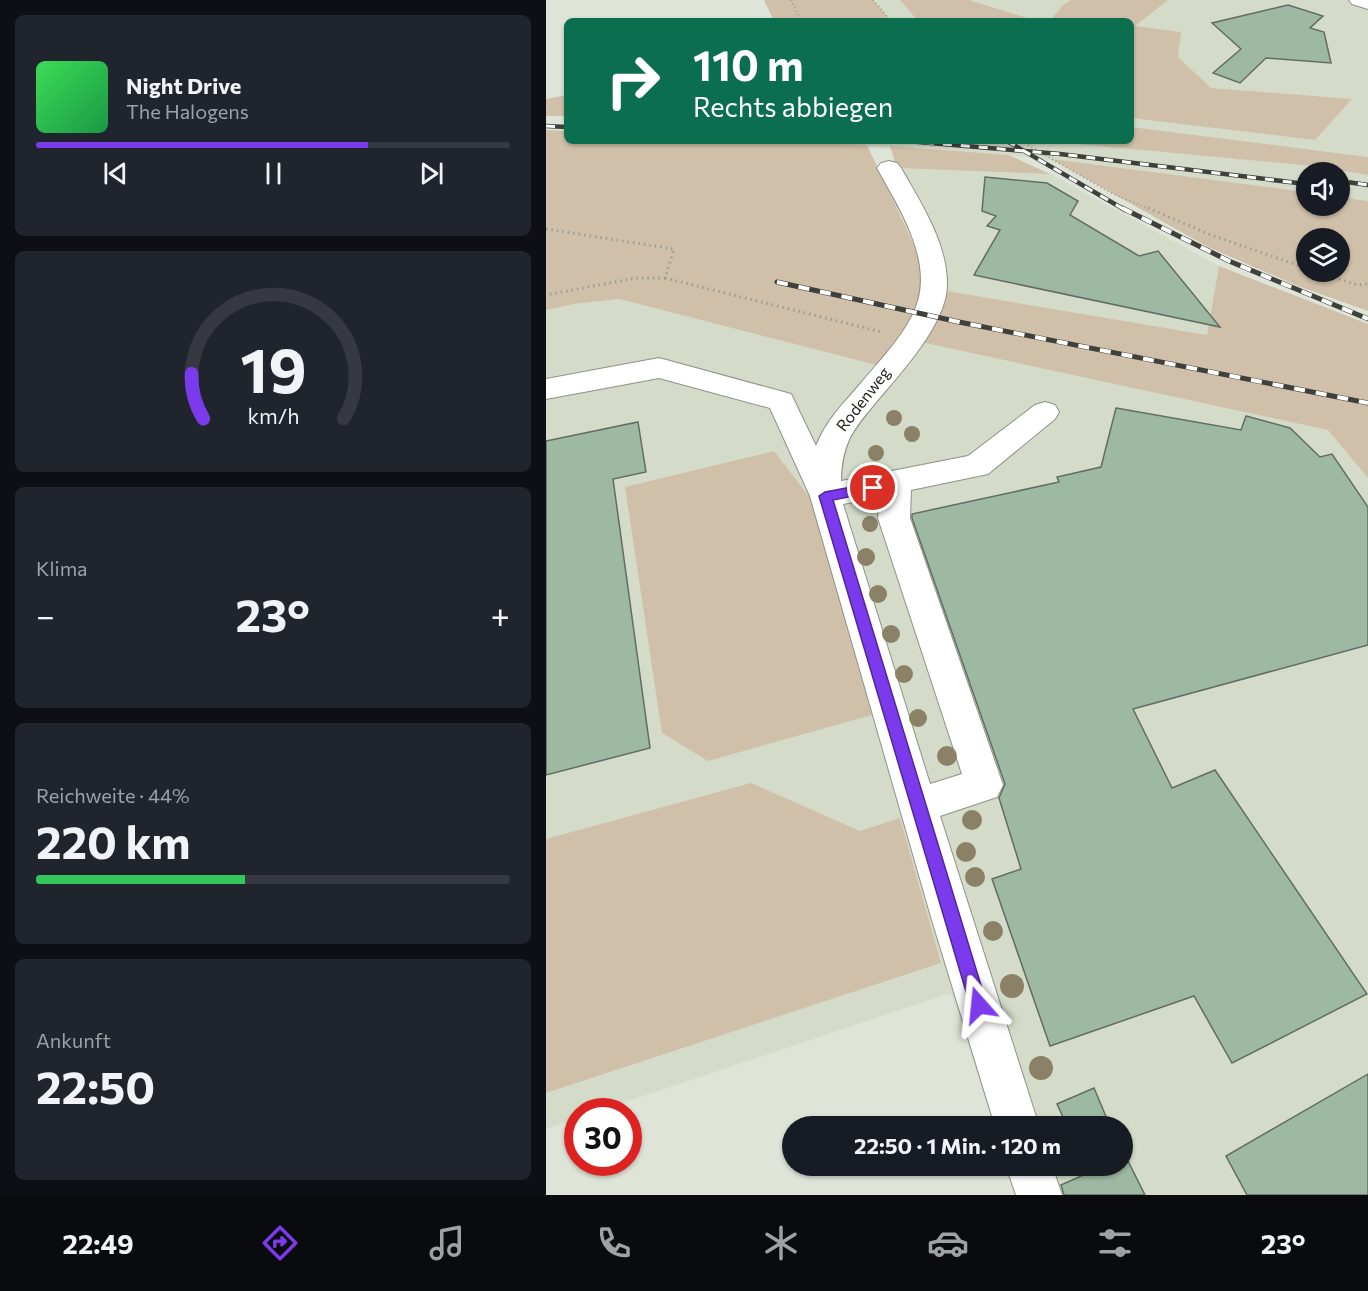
<!DOCTYPE html>
<html lang="de">
<meta charset="utf-8">
<style>
:root{--surface:#171b24;--page:#20242c;--text:#f1f3f6;--muted:#9ea1a6;--line:#363941;--accent:#7c3aed}
body{margin:0;font-family:Commissioner,sans-serif;background:var(--page);color:var(--text);height:100vh;display:flex;flex-direction:column;font-size:22px;white-space:nowrap}
*{box-sizing:border-box;margin:0}
p{font-size:20px;color:var(--muted)}
.icon{flex:none;width:33px;height:33px;fill:none;stroke:currentColor;stroke-width:2;stroke-linecap:round;stroke-linejoin:round}
.map{position:relative;flex:1;overflow:hidden}
.sheet{display:flex;flex-direction:column;gap:15px;padding:15px;background:#0d0f14;width:546px}
.sheet>*{flex:none}
.hud{position:absolute;left:18px;top:18px;width:570px;height:126px;border-radius:9px;box-shadow:0 2px 4px #0004;background:#0b6e4f;color:#fff;overflow:hidden}
.fabs{position:absolute;left:750px;top:162px;display:grid;gap:12px}
.fabs a{display:grid;place-items:center;width:54px;height:54px;border-radius:50%;background:var(--surface);box-shadow:0 2px 4px #0004;font-size:30px}
.speed{position:absolute;left:18px;top:1098px;display:flex;gap:12px;font-size:30px;font-weight:700;text-align:center}
.speed>*{display:grid;place-content:center;width:78px;height:78px;border-radius:50%;background:var(--surface);box-shadow:0 2px 4px #0004;line-height:1}
.speed .limit{border:9px solid #d22;background:#fff;color:#111}
.pin{position:absolute;display:grid;place-items:center;width:51px;height:51px;color:#fff;margin:-26px;border:3px solid #fff;border-radius:50%;box-shadow:0 2px 6px #0007}
.me{position:absolute;width:66px;margin:-33px;rotate:342deg;stroke-linejoin:round;filter:drop-shadow(0 0 4px #0008)}
.turn{display:flex;align-items:center;gap:21px;height:126px;padding:0 30px;font-size:27px}
.turn .icon{width:78px;height:78px;stroke-width:2.5}
.turn b{display:block;font-size:42px;line-height:51px}
.big{font-size:45px;font-weight:700;line-height:1.1}
.sheet .card{flex:1;display:flex;flex-direction:column;justify-content:center;gap:9px;min-width:0;padding:0 21px;border-radius:9px;background:var(--page)}
.sheet .dial{align-items:center;gap:0}
.dial svg{height:156px;overflow:visible;fill:none;stroke:var(--line);stroke-width:7;stroke-linecap:round;text-anchor:middle}
.dial text{fill:var(--text);stroke:none}
.song{display:flex;align-items:center;gap:18px}
.cover{width:72px;height:72px;border-radius:9px;background:linear-gradient(135deg,hsl(130 70% 55%),hsl(140 70% 35%))}
.played{height:6px;border-radius:3px;background:linear-gradient(90deg,var(--accent) 70%,var(--line) 70%)}
.keys{display:flex;justify-content:space-around;direction:ltr}
.heat{display:flex;justify-content:space-between;align-items:center;font-size:33px;direction:ltr}
.charge{height:9px;border-radius:4px;background:linear-gradient(90deg,#34c759 44%,var(--line) 0)}
.trip{position:absolute;left:236px;top:1116px;width:351px;height:60px;border-radius:30px;background:var(--surface);box-shadow:0 2px 4px #0004;font-weight:700;line-height:60px;text-align:center}
.dock{display:flex;height:96px;justify-content:space-around;align-items:center;background:#090b0e;color:var(--muted)}
.dock .icon{width:42px;height:42px}
.dock .on{color:var(--accent)}
.dock b{font-size:27px;color:var(--text)}
main{display:flex;flex:1;min-height:0}
.map>svg:first-child{display:block}
</style>
<main>
<section class="sheet">
<div class="card">
<div class="song"><i class="cover"></i><div><b>Night Drive</b><p>The Halogens</p></div></div>
<div class="played"></div>
<div class="keys"><svg class="icon" aria-label="previous" viewBox="0 0 24 24"><path d="M18 5L8 12l10 7zM5 5v14"/></svg><svg class="icon" aria-label="pause" viewBox="0 0 24 24"><path d="M8 5v14M16 5v14"/></svg><svg class="icon" aria-label="next" viewBox="0 0 24 24"><path d="M6 5l10 7-10 7zM19 5v14"/></svg></div>
</div>
<div class="card dial"><svg viewBox="0 0 100 80">
<path d="M14 69A42 42 0 1 1 86 69"/>
<path d="M14 69A42 42 0 0 1 8 46" stroke="#7c3aed"/>
<text x="50" y="56" font-size="32" font-weight="700">19</text>
<text x="50" y="72" font-size="11">km/h</text>
</svg></div>
<div class="card"><p>Klima</p>
<div class="heat"><a>−</a><b class="big">23°</b><a>+</a></div>
</div>
<div class="card"><p>Reichweite · 44%</p><b class="big">220 km</b><div class="charge"></div></div>
<div class="card"><p>Ankunft</p><b class="big">22:50</b></div>
</section>
<div class="map">
<svg width="822" height="1195" viewBox="0 0 822 1195">
<rect width="100%" height="100%" fill="#dfe4d8"/>
<g fill="#d4dcc9">
<polygon points="327,0 822,0 822,157 585,127 585,21 345,21"/>
<polygon points="238,141 500,141 766,166 822,175 822,201 794,197 794,172 760,172 760,192 463,155"/>
<polygon points="351,168 504,174 673,266 662,336 388,289"/>
<polygon points="73,299 342,368 365,340 783,430 822,478 822,1195 470,1195 460,1166 576,1166 576,1126 448,1126 405,993 52,1111 32,1112 31,1118 0,1129 0,310 28,304"/>
</g>
<g fill="#d0c0a9" fill-rule="evenodd">
<polygon points="218,0 327,0 345,21 228,21"/>
<polygon points="354,0 423,0 491,21 372,21"/>
<polygon points="525,0 622,0 589,26 635,32 632,57 665,88 806,99 769,140 585,118 585,21 504,21 517,5"/>
<polygon points="21,95 21,116 0,116 0,99"/>
<polygon points="585,127 822,157 822,175 766,166 500,141 585,141"/>
<polygon points="0,130 21,131 21,141 238,141 321,145 389,289 661,335 673,266 822,324 822,478 782,430 365,340 342,368 73,299 28,304 0,310"/>
<polygon points="344,146 463,155 504,174 351,168"/>
<path d="M 505,159 L 760,192 L 760,206 L 794,206 L 794,197 L 822,201 L 822,311 L 752,286 L 662,247 ZM 760,238 L 794,238 L 794,272 L 760,272 Z"/>
<polygon points="228,451 265,499 326,715 162,761 116,733 79,487"/>
<polygon points="205,783 314,831 354,818 395,963 0,1093 0,839"/>
</g>
<g fill="#9db9a2" stroke="#636c64" stroke-width="1.5">
<polygon points="742,5 777,16 764,28 778,32 785,63 720,58 694,83 667,73 695,49 666,23"/>
<polygon points="439,177 501,183 532,201 524,215 593,256 612,251 674,327 428,275 454,230 441,226 450,216 436,211"/>
<polygon points="570,408 695,430 700,416 744,428 774,457 786,454 822,507 822,645 587,709 626,788 669,770 821,994 686,1063 648,996 504,1046 446,879 475,869 453,798 459,784 366,518 366,514 513,482 511,477 555,467"/>
<polygon points="92,422 100,472 67,479 104,748 0,775 0,441"/>
<polygon points="822,1074 822,1195 701,1195 680,1156"/>
<polygon points="548,1088 564,1126 521,1126 511,1104"/>
<polygon points="576,1155 579,1155 599,1195 518,1195 515,1185 540,1174 536,1166 576,1166"/>
</g>
<g fill="none" stroke-linecap="round" stroke-linejoin="round">
<defs>
<g id="minor">
<polygon points="803,0 822,0 822,9 806,4"/>
<path d="M 343,161 L 351,163 L 355,168 C 375,203 402,244 401,286 C 400,324 355,373 331,401 C 307,430 296,442 295,481 L 422,456 L 489,405 L 499,402 L 509,405 L 513,412 L 509,419 L 442,474 L 365,490 L 364,518 L 457,785 L 451,797 L 394,816 L 493,1126 L 449,1126 L 385,917 L 264,496 L 224,408 L 113,378 L 0,399 L 0,379 L 113,358 L 245,394 L 270,446 C 280,420 298,403 315,383 C 335,359 363,331 372,301 C 385,256 352,206 331,168 L 335,163 ZM 334,497 L 332,518 L 416,774 L 384,784 L 297,504 Z"/>
<polygon points="460,1166 506,1166 516,1195 470,1195"/>
</g>
</defs>
<use href="#minor" stroke="#8d9286" stroke-width="2"/>
<g stroke="#9a9e95" stroke-width="2" stroke-dasharray="1 3" stroke-linecap="butt">
<polyline points="245,0 255,21"/>
<polyline points="327,0 345,21"/>
<polyline points="475,141 561,191 605,210"/>
</g>
<g stroke="#9a9e95" stroke-width="3" stroke-dasharray="1.5 4" stroke-linecap="butt">
<polyline points="602,208 665,235 760,268"/>
<polyline points="0,229 128,249 119,278 90,278 0,295"/>
<polyline points="772,272 811,285 822,284"/>
<polyline points="119,278 336,332"/>
</g>
<use href="#minor" fill="#fff" fill-rule="evenodd"/>
<defs>
<g id="rail-far1">
<polyline points="0,126 21,127"/>
<polyline points="361,141 514,154 760,184"/>
<polyline points="461,141 579,210"/>
<polyline points="794,181 822,185"/>
</g>
<g id="rail">
<polyline points="576,208 683,261 822,319"/>
<polyline points="231,282 413,322 822,403"/>
</g>
</defs>
<use href="#rail-far1" stroke="#3e403b" stroke-width="4.5"/>
<use href="#rail" stroke="#3e403b" stroke-width="5"/>
<use href="#rail-far1" stroke="#fff" stroke-width="3" stroke-dasharray="9" stroke-linecap="butt"/>
<use href="#rail" stroke="#fff" stroke-width="4" stroke-dasharray="11" stroke-linecap="butt"/>
</g>
<g fill="#8b8167">
<circle cx="348" cy="418" r="8"/>
<circle cx="366" cy="434" r="8"/>
<circle cx="330" cy="453" r="8"/>
<circle cx="324" cy="524" r="8"/>
<circle cx="320" cy="557" r="9"/>
<circle cx="332" cy="594" r="9"/>
<circle cx="345" cy="634" r="9"/>
<circle cx="358" cy="674" r="9"/>
<circle cx="372" cy="718" r="9"/>
<circle cx="401" cy="756" r="10"/>
<circle cx="426" cy="820" r="10"/>
<circle cx="420" cy="852" r="10"/>
<circle cx="429" cy="877" r="10"/>
<circle cx="447" cy="931" r="10"/>
<circle cx="466" cy="986" r="12"/>
<circle cx="495" cy="1068" r="12"/>
</g>
<polygon fill="#7c3aed" stroke="#51269a" stroke-width="1.5" points="327,483 331,484 333,488 331,491 287,500 441,1005 439,1011 433,1013 427,1011 424,1005 273,496 279,492"/>
<g text-anchor="middle" stroke-width="4.5" stroke-linejoin="round" paint-order="stroke">
<g font-size="16" fill="#232521" stroke="#fff">
<text transform="translate(317 399) rotate(-52)" y="6">Rodenweg</text>
</g>
</g>
</svg>
<div class="fabs">
<a><svg class="icon" aria-label="sound" viewBox="0 0 24 24"><path d="M4 9h4l5-4v14l-5-4H4zM17 9q2 3 0 6"/></svg></a>
<a><svg class="icon" aria-label="layers" viewBox="0 0 24 24"><path d="M12 4l9 5-9 5-9-5zM3 14l9 5 9-5"/></svg></a>
</div>
<div class="speed"><div class="limit">30</div></div>
<div class="pin" style="left:327px;top:488px;background:#d93025"><svg class="icon" aria-label="arrive" viewBox="0 0 24 24"><path d="M6 21V4h12l-3 4 3 4H6"/></svg></div>
<svg class="me" style="left:433px;top:1005px" viewBox="-20 -20 40 40"><path d="M0-17L14 15 0 8-14 15z" fill="#7c3aed" stroke="#fff" stroke-width="4"/></svg>
<div class="trip">22:50 · 1 Min. · 120 m</div>
<div class="hud">
<div class="turn"><svg class="icon" aria-label="right" viewBox="0 0 24 24"><path d="M7 20v-9h11M14 6l5 5-5 5"/></svg><div><b>110 m</b>Rechts abbiegen</div></div>
</div>
</div>
</main>
<nav class="dock">
<b>22:49</b>
<svg class="icon on" aria-label="directions" viewBox="0 0 24 24"><path d="M12 3l9 9-9 9-9-9zM9 14v-3h6M13 9l2 2-2 2"/></svg>
<svg class="icon" aria-label="music" viewBox="0 0 24 24"><path d="M9 18V5l10-2v13"/><circle cx="6" cy="18" r="3"/><circle cx="16" cy="16" r="3"/></svg>
<svg class="icon" aria-label="phone" viewBox="0 0 24 24"><path d="M5 4h4l2 5-3 2q2 4 5 5l2-3 5 2v4C11 20 4 13 5 4z"/></svg>
<svg class="icon" aria-label="climate" viewBox="0 0 24 24"><path d="M12 3v18M4 7l16 10M4 17L20 7"/></svg>
<svg class="icon" aria-label="car" viewBox="0 0 24 24"><path d="M5 17H2v-5l4-1 3-4h7l3 4 3 1v5h-3M9 17h6M6 11h13"/><circle cx="7" cy="17" r="2"/><circle cx="17" cy="17" r="2"/></svg>
<svg class="icon" aria-label="filters" viewBox="0 0 24 24"><path d="M4 7h16M4 17h16"/><circle cx="9" cy="7" r="2"/><circle cx="15" cy="17" r="2"/></svg>
<b>23°</b>
</nav>
